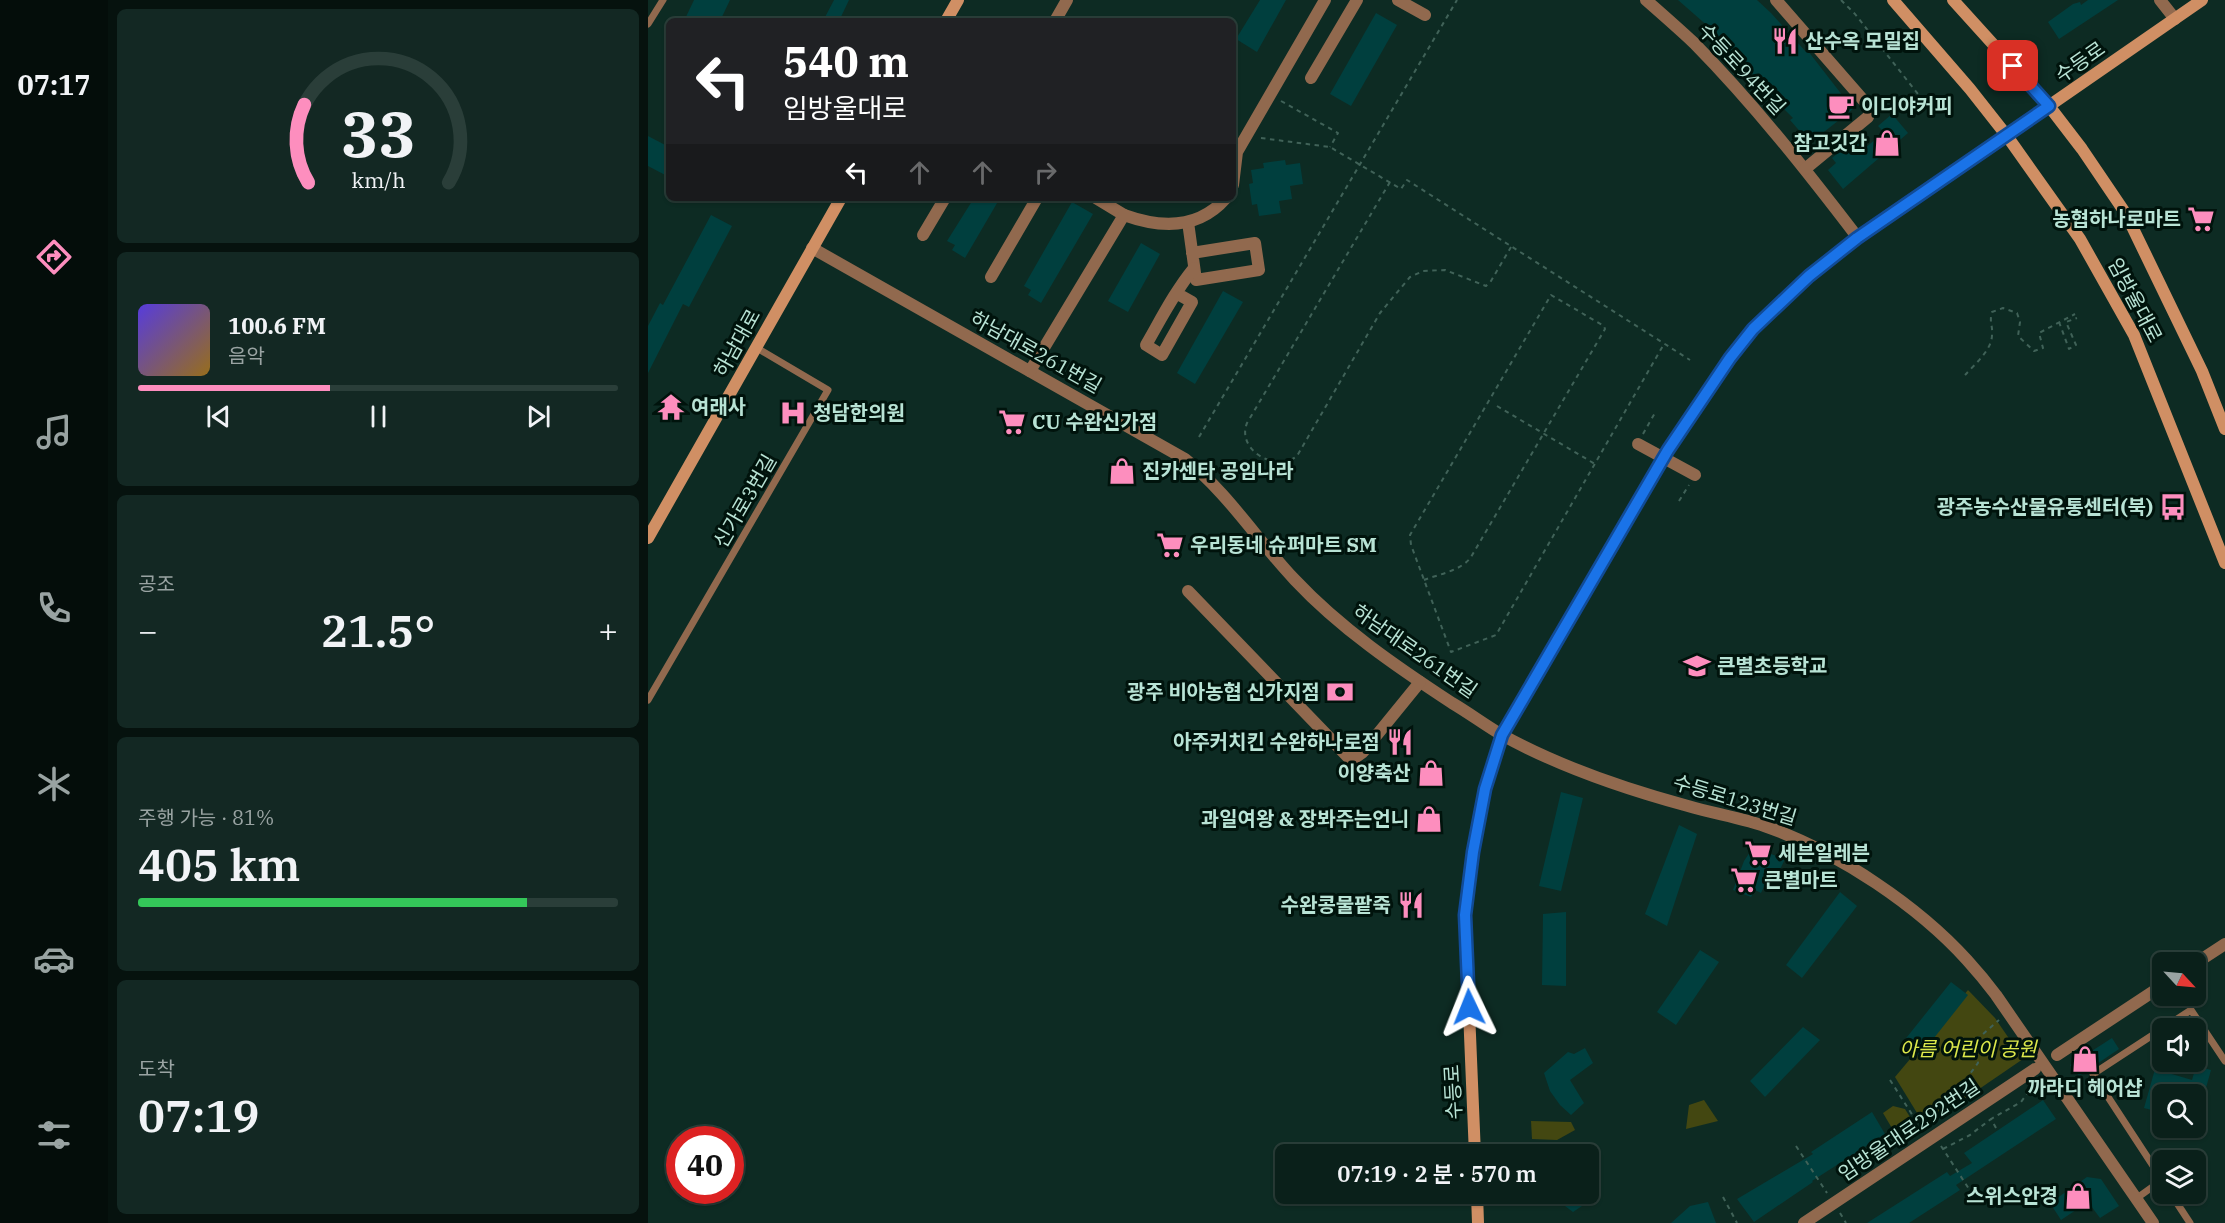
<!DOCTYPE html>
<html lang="ko">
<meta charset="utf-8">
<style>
:root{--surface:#0a201a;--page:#132823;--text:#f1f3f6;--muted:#99a3a2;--line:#2a3e39;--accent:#fd8ebe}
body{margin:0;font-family:"IBM Plex Serif","Noto Sans KR",serif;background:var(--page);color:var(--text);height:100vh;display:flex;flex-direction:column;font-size:22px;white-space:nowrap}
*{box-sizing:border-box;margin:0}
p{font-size:20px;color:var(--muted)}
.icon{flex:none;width:33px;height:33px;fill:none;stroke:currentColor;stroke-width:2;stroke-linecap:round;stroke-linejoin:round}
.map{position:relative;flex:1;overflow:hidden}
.details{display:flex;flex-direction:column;gap:9px;padding:9px;background:#06120e;width:540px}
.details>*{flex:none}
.hud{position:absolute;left:18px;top:18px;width:570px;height:183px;border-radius:9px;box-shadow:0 2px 4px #0004,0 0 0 2px var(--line);background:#202124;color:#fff;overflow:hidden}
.needle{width:39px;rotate:116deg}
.fabs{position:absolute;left:1504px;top:952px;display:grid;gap:12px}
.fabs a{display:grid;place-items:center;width:54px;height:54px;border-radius:9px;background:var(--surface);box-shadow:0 2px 4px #0004,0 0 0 2px var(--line);font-size:30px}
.speed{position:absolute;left:18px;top:1126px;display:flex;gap:12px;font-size:30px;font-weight:700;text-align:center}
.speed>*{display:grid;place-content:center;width:78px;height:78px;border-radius:50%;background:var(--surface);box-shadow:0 2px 4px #0004,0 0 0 2px var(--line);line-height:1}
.speed .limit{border:9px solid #d22;background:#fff;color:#111}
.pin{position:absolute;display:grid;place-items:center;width:51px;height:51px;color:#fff;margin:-26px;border-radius:12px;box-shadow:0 3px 9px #0006}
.me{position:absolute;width:66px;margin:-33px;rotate:358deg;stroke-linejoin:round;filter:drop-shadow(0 0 4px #0008)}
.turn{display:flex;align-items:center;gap:21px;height:126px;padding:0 18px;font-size:27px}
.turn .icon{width:78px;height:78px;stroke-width:2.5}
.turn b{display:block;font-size:42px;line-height:51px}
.lanes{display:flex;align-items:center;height:57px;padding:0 18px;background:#0003;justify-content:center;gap:30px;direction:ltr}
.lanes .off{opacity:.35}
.big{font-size:45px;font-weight:600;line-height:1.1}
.details .widget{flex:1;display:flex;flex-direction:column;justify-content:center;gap:9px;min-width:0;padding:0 21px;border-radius:9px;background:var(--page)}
.details .dial{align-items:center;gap:0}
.dial svg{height:156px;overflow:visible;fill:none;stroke:var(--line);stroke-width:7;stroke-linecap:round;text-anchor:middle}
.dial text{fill:var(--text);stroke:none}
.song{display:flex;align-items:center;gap:18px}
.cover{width:72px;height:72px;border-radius:9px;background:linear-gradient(135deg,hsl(250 70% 55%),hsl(40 70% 35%))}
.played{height:6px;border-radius:3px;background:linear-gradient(90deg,var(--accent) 40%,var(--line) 40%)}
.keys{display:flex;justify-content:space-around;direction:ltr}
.heat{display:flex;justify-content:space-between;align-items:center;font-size:33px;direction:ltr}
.charge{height:9px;border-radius:4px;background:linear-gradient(90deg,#34c759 81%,var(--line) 0)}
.trip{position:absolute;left:627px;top:1144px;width:324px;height:60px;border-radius:9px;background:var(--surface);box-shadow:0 2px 4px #0004,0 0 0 2px var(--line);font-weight:600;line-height:60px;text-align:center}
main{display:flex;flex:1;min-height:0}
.dock{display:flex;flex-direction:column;width:108px;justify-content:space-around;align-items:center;background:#040d0a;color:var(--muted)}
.dock .icon{width:42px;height:42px}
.dock .selected{color:var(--accent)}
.dock b{font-size:27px;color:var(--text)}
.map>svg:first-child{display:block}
</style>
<main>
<nav class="dock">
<b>07:17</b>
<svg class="icon selected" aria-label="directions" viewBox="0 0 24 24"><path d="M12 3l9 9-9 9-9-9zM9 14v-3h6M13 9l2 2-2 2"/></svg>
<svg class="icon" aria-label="music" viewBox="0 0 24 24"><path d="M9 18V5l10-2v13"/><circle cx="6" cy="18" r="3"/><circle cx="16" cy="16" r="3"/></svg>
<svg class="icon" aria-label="phone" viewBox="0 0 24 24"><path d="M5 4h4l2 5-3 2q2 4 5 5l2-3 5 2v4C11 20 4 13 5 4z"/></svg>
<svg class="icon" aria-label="climate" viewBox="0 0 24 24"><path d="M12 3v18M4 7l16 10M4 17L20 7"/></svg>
<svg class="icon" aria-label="car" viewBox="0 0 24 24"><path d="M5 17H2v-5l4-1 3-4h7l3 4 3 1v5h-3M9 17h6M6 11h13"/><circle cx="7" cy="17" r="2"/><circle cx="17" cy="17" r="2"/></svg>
<svg class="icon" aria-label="filters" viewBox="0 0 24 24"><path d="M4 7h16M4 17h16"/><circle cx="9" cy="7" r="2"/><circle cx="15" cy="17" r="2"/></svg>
</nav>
<section class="details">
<div class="widget dial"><svg viewBox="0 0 100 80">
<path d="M14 69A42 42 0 1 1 86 69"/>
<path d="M14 69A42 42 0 0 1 12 29" stroke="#fd8ebe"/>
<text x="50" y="56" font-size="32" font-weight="700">33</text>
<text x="50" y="72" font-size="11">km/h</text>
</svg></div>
<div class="widget">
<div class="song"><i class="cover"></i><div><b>100.6 FM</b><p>음악</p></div></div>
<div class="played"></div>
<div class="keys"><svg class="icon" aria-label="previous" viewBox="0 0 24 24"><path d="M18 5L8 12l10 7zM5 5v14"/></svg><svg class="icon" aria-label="pause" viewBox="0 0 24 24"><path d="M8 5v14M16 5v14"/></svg><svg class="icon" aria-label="next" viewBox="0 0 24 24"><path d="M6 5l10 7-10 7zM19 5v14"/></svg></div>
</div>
<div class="widget"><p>공조</p>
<div class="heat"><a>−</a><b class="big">21.5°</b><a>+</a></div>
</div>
<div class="widget"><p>주행 가능 · 81%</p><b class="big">405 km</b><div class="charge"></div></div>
<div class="widget"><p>도착</p><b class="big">07:19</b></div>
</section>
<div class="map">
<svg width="1577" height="1223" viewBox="0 0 1577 1223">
<rect width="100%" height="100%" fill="#0d2b23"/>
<g fill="#434711">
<polygon points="1320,990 1347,1018 1375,1059 1277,1126 1247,1077"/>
<polygon points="1056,1100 1070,1121 1038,1129 1041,1105"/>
<polygon points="1245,1106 1257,1109 1262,1117 1255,1128 1245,1130 1235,1113"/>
<polygon points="883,1121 923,1122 927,1130 909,1140 884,1139"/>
</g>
<g fill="#003f3e">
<polygon points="46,0 82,0 72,21 36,21"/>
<polygon points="186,0 201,0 191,21 175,21"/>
<polygon points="612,0 638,0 609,52 588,39"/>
<polygon points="1030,0 1109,0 1123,13 1158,52 1160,51 1205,109 1162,143 1142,120 1145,118 1088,61 1091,59 1060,31 1062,28"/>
<polygon points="1440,0 1470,0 1411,39 1400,22 1425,4 1432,2 1433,5"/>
<polygon points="728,13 749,25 703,106 682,94"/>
<polygon points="1244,114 1260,133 1195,189 1180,170 1188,163 1184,158 1207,139 1216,149 1236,132 1230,126"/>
<polygon points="0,136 21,147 21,177 0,166"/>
<polygon points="637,160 638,165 652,163 655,184 642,186 644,199 631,201 633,213 611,216 609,204 604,205 601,184 605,183 603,170 616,168 615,163"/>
<polygon points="326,198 352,198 317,258 304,250 307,245 299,241"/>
<polygon points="424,202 445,214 393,303 380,295 383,290 376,286"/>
<polygon points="63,215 84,226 41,307 35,304 0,373 0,326 12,303 15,305"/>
<polygon points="493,243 512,254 480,312 460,301"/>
<polygon points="575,291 595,302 547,384 529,373"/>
<polygon points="913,792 935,798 913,891 891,886"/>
<polygon points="1031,825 1049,834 1019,926 997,914"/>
<polygon points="1109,849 1137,859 1128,878 1122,874 1113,893 1107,890 1103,897 1085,890 1096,861 1102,852"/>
<polygon points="1192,892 1209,906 1154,978 1138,965"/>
<polygon points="918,912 918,986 894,985 895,914"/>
<polygon points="1052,950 1071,962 1028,1025 1009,1012"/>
<polygon points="1303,982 1320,995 1271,1057 1255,1042"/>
<polygon points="1155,1027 1172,1040 1117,1097 1102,1081"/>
<polygon points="1464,1038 1471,1049 1431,1076 1422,1065"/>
<polygon points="937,1048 945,1063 922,1080 936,1103 923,1115 912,1105 902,1091 896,1073 920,1052 926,1054"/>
<polygon points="1548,1066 1563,1070 1556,1095 1515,1095 1515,1113 1496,1108 1507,1069 1544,1080"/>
<polygon points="1395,1100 1408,1119 1308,1185 1312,1190 1261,1223 1219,1223 1299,1172 1302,1176 1324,1163 1316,1153"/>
<polygon points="1224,1112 1237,1134 1164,1181 1165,1182 1106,1222 1089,1199 1165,1154 1163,1152"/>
<polygon points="1439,1177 1453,1179 1471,1206 1452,1218 1440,1202 1413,1220 1402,1203"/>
<polygon points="908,1194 952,1194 925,1212 913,1203"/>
<polygon points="1060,1202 1068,1223 1023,1223 1042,1206"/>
</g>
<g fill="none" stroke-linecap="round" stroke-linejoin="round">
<g stroke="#406258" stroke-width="2" stroke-dasharray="4.5 4.5" stroke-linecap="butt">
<polyline points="1193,0 1207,14 1288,117"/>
<polyline points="633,101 690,133 682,147"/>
<polyline points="613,138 682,147 753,189 759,180 1042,360"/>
<path d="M 742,182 L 599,423 C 588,450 628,473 649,456 L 732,313 L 762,277 L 775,271 L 797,270 L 838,286 L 843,281 L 863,247"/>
<polyline points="1411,322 1421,349 1428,345 1418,322 1429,318"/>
<path d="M 1317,375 C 1326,365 1344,350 1344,335 C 1345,325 1341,323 1344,312 L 1355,308 L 1369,313 L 1372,322 L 1370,336 L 1386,351 L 1395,348 L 1391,333 L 1427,314"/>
<polyline points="849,406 947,464"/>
<polyline points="995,434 1008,411"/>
<polyline points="551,437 809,0"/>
<polyline points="1031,501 1041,485"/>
<path d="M 776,580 C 791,574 813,571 823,557 L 957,329 L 956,326 L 903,295 L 762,535 L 763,545 L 803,652 L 848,635 L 1016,344"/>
<polyline points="1534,996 1538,1003"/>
<polyline points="1242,1080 1274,1130"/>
<polyline points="1314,1102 1308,1093 1330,1063 1327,1041 1351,1020"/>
<polyline points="1348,1128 1343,1119 1373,1102 1384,1087"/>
<polyline points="1148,1146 1179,1193"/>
<polyline points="1293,1146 1323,1192"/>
<polyline points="1295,1149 1322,1135 1343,1119"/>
<polyline points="1075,1197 1089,1223"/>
<polyline points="1192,1213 1198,1223"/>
</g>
<g stroke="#91694e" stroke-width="7">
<polyline points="0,24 15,0"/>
<polyline points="0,700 180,390 109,348"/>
<polyline points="1515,1181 1445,1074 1543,1010 1577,1061"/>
<polyline points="1523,1194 1542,1223"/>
<polyline points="1489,1198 1514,1180"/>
</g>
<g stroke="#91694e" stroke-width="12">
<polyline points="750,0 777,15"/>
<path d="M 998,0 C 1014,14 1030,28 1046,43 C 1106,104 1158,170 1210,238"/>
<polyline points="1128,0 1223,109 1220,117 1157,169"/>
<polyline points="1512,0 1527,19"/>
<polyline points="407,21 419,0"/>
<polyline points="663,78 709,0"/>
<polyline points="585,185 589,152 677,0"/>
<polyline points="448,198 476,215"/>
<polyline points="540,222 548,280 611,270 607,243 544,253"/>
<polyline points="275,235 297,198"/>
<path d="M 164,248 L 537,459 C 580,493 609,540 647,580 C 692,628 749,667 804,703 C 821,713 837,725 854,735 C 912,767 977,789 1040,806 C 1067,814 1095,818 1122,828 C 1191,853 1270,906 1319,960 C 1329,971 1339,983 1348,995 L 1505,1223"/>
<polyline points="343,277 389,198"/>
<path d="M 528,293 L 544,302 L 514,355 L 498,345 C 513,319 527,291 546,268"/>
<path d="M 382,371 L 476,215 C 512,228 550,230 578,198"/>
<polyline points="540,591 700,757 708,757 715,752 772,682"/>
<polyline points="1548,963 1577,944"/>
<polyline points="1409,1055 1515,985"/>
<polyline points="1156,1223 1387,1069"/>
</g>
<g stroke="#d08f64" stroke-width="12">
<polyline points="1245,0 1322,89 1359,136 1432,239 1486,335 1577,563"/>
<polyline points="1305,0 1401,106 1434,149 1478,214 1554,371 1577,429"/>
<polyline points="298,21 310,0"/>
<polyline points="0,538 193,198"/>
<polyline points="827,1155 817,915 825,852 837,789 854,735 1020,450 1082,359 1105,329 1125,309 1161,276 1210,238 1554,0"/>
<polyline points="829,1194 830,1223"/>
</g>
<polyline stroke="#91694e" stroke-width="12" points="990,444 1047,475"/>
</g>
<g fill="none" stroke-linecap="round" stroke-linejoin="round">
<defs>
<polyline id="route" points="821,1007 817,915 825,852 837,789 854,735 1020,450 1082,358 1105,329 1161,276 1209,238 1401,106 1365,66"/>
</defs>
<use href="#route" stroke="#114b97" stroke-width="15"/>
<use href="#route" stroke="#1a73e8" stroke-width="10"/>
</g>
<defs>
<symbol id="restaurant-bare" viewBox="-9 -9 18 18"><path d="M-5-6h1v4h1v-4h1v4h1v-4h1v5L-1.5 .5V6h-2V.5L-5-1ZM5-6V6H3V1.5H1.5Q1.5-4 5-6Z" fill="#fd8ebe" stroke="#00130c" stroke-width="2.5" paint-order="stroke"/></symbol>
<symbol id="cafe-bare" viewBox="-9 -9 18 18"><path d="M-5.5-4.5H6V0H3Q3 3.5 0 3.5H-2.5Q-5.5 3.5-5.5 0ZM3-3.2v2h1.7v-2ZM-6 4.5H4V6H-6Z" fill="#fd8ebe" stroke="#00130c" stroke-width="2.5" paint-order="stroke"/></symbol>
<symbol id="shop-bare" viewBox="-9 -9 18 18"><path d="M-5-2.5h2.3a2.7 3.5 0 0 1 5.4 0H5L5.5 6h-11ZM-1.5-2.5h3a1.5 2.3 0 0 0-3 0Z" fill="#fd8ebe" stroke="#00130c" stroke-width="2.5" paint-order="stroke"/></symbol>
<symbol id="supermarket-bare" viewBox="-9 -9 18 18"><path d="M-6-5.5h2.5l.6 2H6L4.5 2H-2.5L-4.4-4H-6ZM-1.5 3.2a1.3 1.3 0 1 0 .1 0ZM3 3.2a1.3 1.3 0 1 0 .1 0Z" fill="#fd8ebe" stroke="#00130c" stroke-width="2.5" paint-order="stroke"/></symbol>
<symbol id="temple-bare" viewBox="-9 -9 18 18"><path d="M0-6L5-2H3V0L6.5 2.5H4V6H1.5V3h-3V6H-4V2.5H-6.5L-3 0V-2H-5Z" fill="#fd8ebe" stroke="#00130c" stroke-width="2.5" paint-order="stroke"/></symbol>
<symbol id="hospital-bare" viewBox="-9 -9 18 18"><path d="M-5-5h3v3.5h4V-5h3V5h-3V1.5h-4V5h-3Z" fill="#fd8ebe" stroke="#00130c" stroke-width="2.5" paint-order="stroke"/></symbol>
<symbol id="bus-bare" viewBox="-9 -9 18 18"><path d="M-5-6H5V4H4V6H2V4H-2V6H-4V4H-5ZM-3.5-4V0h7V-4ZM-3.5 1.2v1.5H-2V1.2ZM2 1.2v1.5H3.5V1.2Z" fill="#fd8ebe" stroke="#00130c" stroke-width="2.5" paint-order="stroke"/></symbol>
<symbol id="school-bare" viewBox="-9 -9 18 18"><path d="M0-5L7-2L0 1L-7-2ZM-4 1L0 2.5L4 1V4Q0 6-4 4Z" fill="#fd8ebe" stroke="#00130c" stroke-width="2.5" paint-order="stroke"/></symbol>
<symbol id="bank-bare" viewBox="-9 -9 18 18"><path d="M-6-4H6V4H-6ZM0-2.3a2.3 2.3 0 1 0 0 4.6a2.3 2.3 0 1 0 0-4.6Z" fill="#fd8ebe" stroke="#00130c" stroke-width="2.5" paint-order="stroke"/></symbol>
</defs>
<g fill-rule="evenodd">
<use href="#restaurant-bare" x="1118" y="22" width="38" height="38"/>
<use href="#cafe-bare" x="1174" y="87" width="38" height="38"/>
<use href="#shop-bare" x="1220" y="124" width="38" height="38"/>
<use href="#supermarket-bare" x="1534" y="200" width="38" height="38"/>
<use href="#temple-bare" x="4" y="388" width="38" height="38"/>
<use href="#hospital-bare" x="126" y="394" width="38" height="38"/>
<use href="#supermarket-bare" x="345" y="403" width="38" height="38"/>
<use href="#shop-bare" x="455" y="452" width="38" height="38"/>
<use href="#bus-bare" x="1506" y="488" width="38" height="38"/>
<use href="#supermarket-bare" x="503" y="526" width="38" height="38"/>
<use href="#school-bare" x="1030" y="647" width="38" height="38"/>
<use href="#bank-bare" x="673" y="673" width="38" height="38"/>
<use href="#restaurant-bare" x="733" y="723" width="38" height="38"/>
<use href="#shop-bare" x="764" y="754" width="38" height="38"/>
<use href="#shop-bare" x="762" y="800" width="38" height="38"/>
<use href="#supermarket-bare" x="1091" y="834" width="38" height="38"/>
<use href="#supermarket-bare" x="1077" y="861" width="38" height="38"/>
<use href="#restaurant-bare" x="744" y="886" width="38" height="38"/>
<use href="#shop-bare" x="1418" y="1040" width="38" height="38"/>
<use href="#shop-bare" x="1411" y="1177" width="38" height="38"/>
</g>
<g text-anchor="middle" stroke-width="6" stroke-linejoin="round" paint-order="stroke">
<g font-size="20" font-weight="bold" fill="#b8e3d5" stroke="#00130c" text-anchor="start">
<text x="1157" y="48">산수옥 모밀집</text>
<text x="1213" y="113">이디야커피</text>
<text x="1219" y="150" text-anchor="end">참고깃간</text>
<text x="1533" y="226" text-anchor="end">농협하나로마트</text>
<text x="43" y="414">여래사</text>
<text x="165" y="420">청담한의원</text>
<text x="384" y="429">CU 수완신가점</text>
<text x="494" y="478">진카센타 공임나라</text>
<text x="1505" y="514" text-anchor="end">광주농수산물유통센터(북)</text>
<text x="542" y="552">우리동네 슈퍼마트 SM</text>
<text x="1069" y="673">큰별초등학교</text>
<text x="672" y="699" text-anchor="end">광주 비아농협 신가지점</text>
<text x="732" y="749" text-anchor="end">아주커치킨 수완하나로점</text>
<text x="763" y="780" text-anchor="end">이양축산</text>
<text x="761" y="826" text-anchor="end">과일여왕 &amp; 장봐주는언니</text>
<text x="1130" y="860">세븐일레븐</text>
<text x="1116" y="887">큰별마트</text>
<text x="743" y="912" text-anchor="end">수완콩물팥죽</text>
<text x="1437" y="1095" text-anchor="middle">까라디 헤어샵</text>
<text x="1410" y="1203" text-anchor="end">스위스안경</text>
</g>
<g font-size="20" fill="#b8e3d5" stroke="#00130c">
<text transform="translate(1432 62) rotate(-35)" y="7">수등로</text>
<text transform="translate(1094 69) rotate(47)" y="7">수등로94번길</text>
<text transform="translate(1487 300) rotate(62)" y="7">임방울대로</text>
<text transform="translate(89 343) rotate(-61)" y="7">하남대로</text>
<text transform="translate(388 352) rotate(29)" y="7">하남대로261번길</text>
<text transform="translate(97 501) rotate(-60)" y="7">신가로3번길</text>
<text transform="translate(767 651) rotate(35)" y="7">하남대로261번길</text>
<text transform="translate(1087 800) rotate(17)" y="7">수등로123번길</text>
<text transform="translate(805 1092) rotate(-93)" y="7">수등로</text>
<text transform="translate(1261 1130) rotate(-34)" y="7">임방울대로292번길</text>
</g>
<g font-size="20" font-style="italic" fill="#dce84b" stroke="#00130c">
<text x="1320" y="1056">아름 어린이 공원</text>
</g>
</g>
</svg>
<div class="fabs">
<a><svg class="needle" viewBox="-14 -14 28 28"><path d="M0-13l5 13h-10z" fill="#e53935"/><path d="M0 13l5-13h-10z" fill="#99a3a2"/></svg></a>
<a><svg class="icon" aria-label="sound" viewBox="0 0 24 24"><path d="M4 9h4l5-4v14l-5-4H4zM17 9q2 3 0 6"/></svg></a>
<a><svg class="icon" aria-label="search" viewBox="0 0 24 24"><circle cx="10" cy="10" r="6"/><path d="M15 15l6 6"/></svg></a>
<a><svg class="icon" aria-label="layers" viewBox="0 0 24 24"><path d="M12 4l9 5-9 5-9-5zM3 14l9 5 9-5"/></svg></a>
</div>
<div class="speed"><div class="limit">40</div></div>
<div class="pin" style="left:1365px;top:66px;background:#d93025"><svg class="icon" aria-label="arrive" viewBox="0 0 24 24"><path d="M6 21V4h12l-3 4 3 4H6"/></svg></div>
<svg class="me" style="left:821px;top:1007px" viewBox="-20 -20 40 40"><path d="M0-17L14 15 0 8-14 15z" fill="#1a73e8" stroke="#fff" stroke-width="4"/></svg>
<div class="trip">07:19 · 2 분 · 570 m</div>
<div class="hud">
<div class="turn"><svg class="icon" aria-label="left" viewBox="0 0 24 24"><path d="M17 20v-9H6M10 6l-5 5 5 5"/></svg><div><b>540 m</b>임방울대로</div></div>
<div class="lanes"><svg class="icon" aria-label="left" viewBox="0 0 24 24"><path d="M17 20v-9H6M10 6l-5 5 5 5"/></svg><svg class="icon off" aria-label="ahead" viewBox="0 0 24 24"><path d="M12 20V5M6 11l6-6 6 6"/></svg><svg class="icon off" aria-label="ahead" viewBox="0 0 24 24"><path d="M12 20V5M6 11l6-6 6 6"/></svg><svg class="icon off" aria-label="right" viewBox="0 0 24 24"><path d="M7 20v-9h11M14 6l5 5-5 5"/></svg></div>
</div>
</div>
</main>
